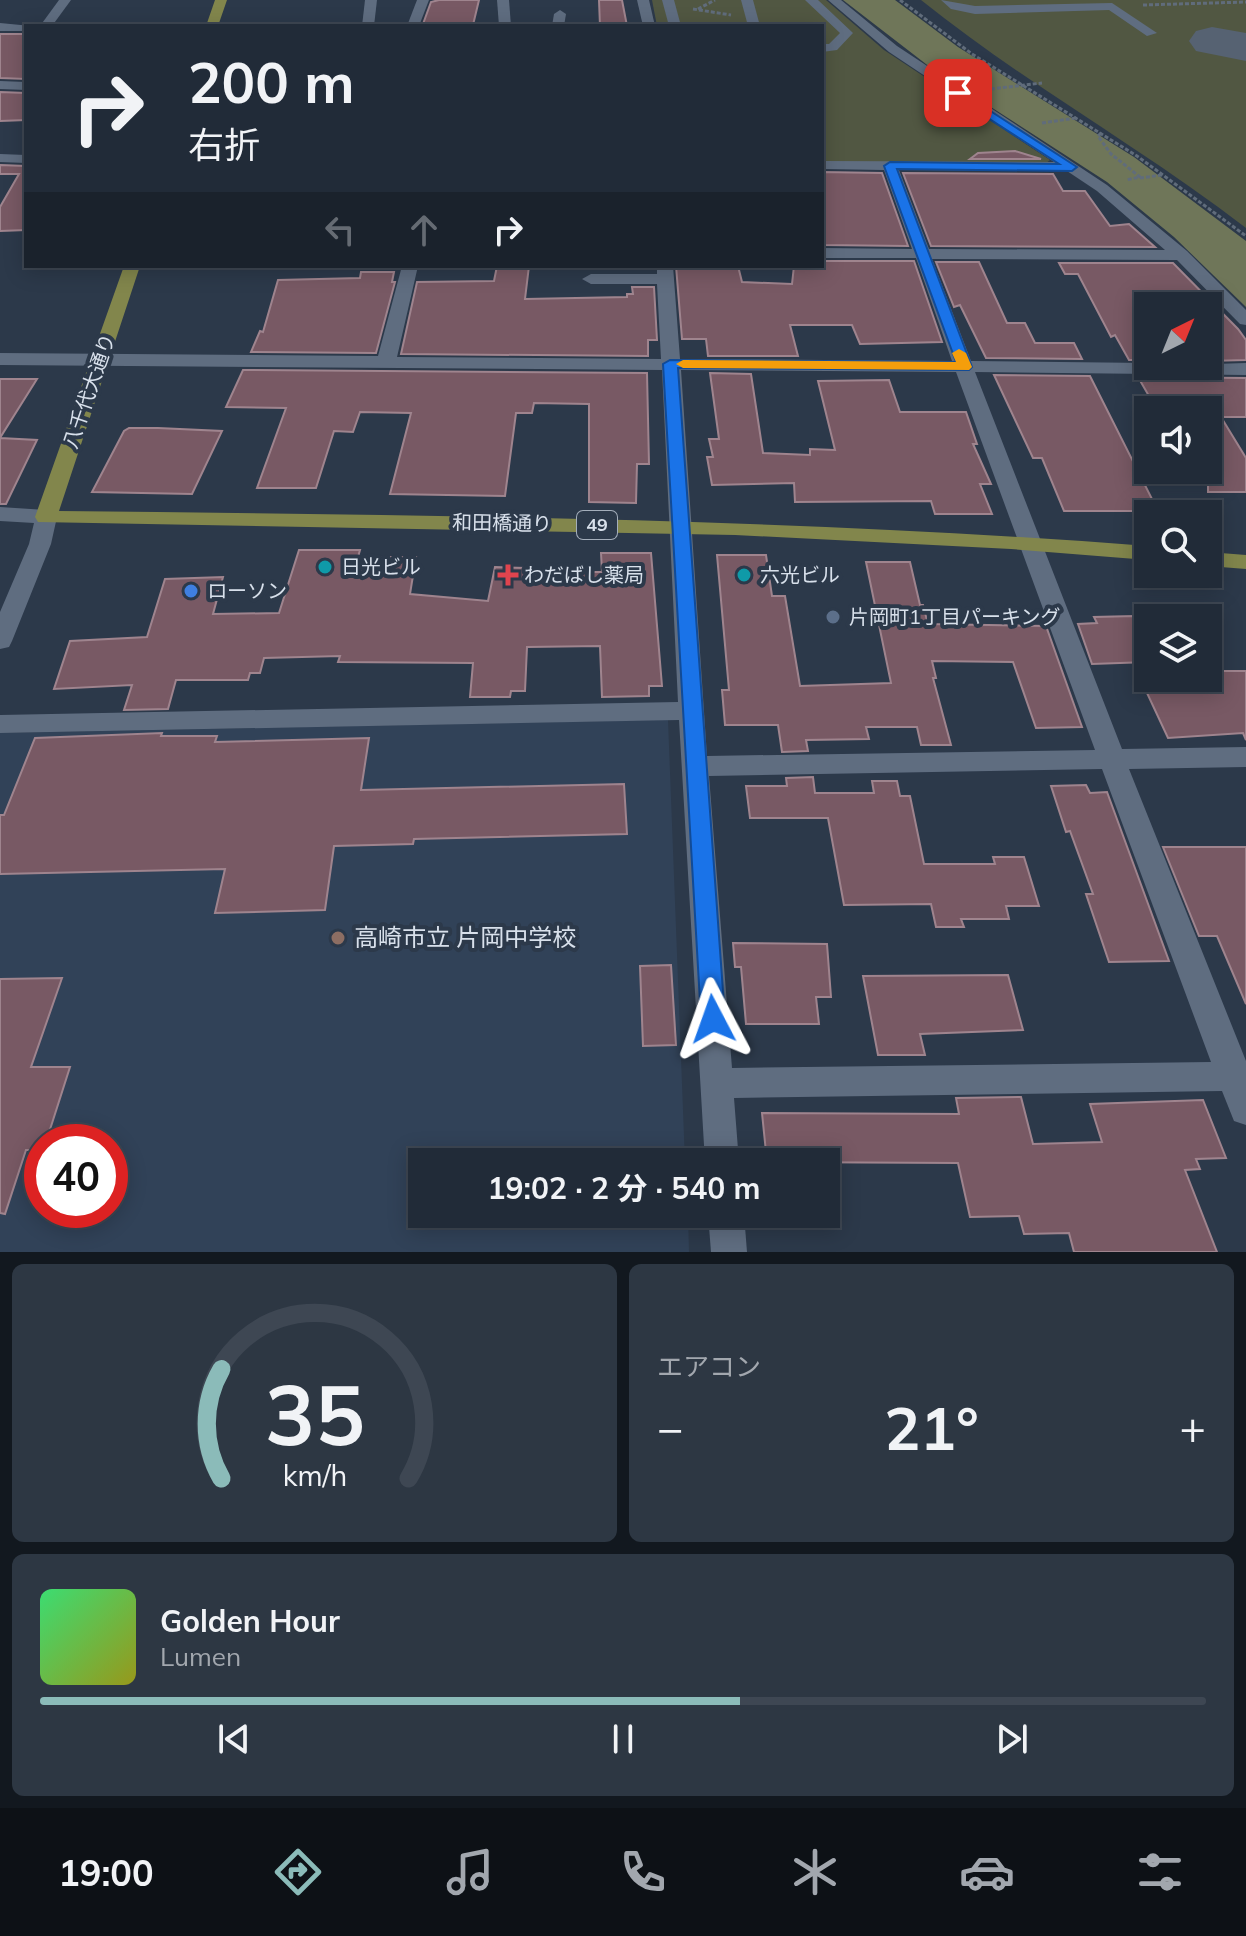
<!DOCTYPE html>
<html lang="ja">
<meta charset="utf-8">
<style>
:root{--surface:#212b38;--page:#2d3743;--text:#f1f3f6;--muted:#a2a7ae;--line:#3e4753;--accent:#8bbbb9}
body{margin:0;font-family:Mulish,"Noto Sans JP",sans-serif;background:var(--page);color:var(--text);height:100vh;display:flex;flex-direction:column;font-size:30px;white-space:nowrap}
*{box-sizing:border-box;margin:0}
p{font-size:26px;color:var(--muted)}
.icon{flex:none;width:44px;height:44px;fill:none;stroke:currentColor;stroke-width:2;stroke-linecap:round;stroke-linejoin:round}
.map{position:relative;height:1252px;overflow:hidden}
.sheet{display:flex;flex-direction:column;gap:12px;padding:12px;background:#12181f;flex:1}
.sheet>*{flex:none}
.top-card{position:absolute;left:24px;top:24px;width:800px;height:244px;border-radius:0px;box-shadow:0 4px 20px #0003,0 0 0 2px var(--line);background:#212b38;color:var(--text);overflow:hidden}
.needle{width:52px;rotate:43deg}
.buttons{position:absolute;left:1134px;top:292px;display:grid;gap:16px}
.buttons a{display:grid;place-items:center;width:88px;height:88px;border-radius:0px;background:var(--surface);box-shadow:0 4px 20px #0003,0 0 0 2px var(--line);font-size:40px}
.speed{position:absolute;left:24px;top:1124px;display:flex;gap:16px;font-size:40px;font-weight:700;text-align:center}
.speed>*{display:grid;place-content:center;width:104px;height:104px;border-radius:50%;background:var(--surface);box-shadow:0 4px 20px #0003,0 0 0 2px var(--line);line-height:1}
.speed .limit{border:12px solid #d22;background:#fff;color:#111}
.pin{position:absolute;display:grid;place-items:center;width:68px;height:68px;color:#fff;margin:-34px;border-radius:16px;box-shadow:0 4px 12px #0006}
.me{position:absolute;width:88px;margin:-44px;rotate:356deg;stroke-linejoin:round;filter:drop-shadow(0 0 6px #0008)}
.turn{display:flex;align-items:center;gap:28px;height:168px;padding:0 32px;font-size:36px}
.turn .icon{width:104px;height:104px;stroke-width:2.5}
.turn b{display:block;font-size:56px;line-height:68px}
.lanes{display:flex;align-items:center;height:76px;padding:0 32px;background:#0003;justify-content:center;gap:40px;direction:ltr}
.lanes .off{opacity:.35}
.big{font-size:60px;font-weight:700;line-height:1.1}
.sheet .tile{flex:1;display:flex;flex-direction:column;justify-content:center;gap:12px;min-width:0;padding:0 28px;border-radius:12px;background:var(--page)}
.sheet .dial{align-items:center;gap:0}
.dial svg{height:208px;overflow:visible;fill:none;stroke:var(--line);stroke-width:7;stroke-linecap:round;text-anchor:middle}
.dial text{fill:var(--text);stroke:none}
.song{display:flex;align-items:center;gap:24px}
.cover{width:96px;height:96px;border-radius:12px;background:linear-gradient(135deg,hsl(140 70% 55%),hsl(60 70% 35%))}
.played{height:8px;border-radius:4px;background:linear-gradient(90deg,var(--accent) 60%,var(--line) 60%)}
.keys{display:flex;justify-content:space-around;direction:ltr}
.heat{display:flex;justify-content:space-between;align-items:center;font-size:44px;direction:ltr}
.sheet .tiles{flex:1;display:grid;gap:12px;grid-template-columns:1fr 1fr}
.tile:last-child{grid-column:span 2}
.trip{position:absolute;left:408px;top:1148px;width:432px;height:80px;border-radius:0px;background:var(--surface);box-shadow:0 4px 20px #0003,0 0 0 2px var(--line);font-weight:700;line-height:80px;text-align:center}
.menu{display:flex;height:128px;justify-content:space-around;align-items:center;background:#0d1116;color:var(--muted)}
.menu .icon{width:56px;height:56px}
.menu .on{color:var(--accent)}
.menu b{font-size:36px;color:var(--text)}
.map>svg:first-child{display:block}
</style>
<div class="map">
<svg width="1246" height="1252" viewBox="0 0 1246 1252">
<rect width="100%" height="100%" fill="#2c394a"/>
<path fill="#314258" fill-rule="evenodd" d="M 668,720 L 685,1162 L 422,1162 L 422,1214 L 688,1214 L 689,1252 L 0,1252 L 0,733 ZM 42,1142 L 110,1142 L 110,1210 L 42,1210 Z"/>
<g fill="#515742">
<polygon points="652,0 826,0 884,50 1050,160 1045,164 822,162 822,26 657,26"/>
<path d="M 921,0 L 1246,0 L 1246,228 C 1141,147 1024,83 921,0 Z"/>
</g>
<polygon fill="#6f7659" points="843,0 895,0 958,47 1134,157 1246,241 1246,307 1174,237 1107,182 935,71"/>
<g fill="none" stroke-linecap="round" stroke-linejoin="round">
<polygon fill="#566272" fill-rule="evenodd" points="1212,27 1246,33 1246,61 1196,51 1189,41 1196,31"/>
</g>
<g fill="#785964" stroke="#9f848e" stroke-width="2">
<polygon points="439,0 479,0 473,25 423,24 431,2"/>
<polygon points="599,0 622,0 627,26 600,26"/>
<polygon points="0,34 26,34 26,79 0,78"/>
<polygon points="0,92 26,93 26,120 0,121"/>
<polygon points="1015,151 1041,159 970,159 978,153"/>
<polygon points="0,165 26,166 26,230 0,231 0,207 19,174 0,174"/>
<polygon points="822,172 882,173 908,246 822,245"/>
<polygon points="903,173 1053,174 1063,191 1085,191 1110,226 1129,224 1155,247 931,246"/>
<polygon points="822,261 914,261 942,342 860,344 852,325 790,325 798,356 708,356 706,339 682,339 676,266 738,266 742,282 792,284 794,266 822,266"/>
<polygon points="936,262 979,262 1007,323 1025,323 1035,343 1074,343 1082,359 986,358 960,305 954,307"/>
<polygon points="1059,263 1173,263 1238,329 1246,340 1246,360 1208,361 1208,306 1148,306 1148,360 1129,360 1115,335 1111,337 1078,274 1065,274"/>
<polygon points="497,266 529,266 525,299 627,297 627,294 633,294 632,287 654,287 657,340 648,340 648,356 401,354 417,282 494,281"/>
<polygon points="361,272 394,272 392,282 395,282 376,353 251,352 260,331 263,332 278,280 360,278"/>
<polygon points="243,370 647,373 649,464 637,464 636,503 589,502 589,404 534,403 532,413 516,413 505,496 390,494 411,413 360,412 353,432 334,431 316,488 257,488 286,408 226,407"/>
<polygon points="710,373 751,374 763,453 810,455 810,449 835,450 818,381 889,380 900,412 966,412 977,444 973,444 991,484 980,484 992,514 935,514 931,501 795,502 794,483 712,485 707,457 713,457 709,439 719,439"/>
<polygon points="994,375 1090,376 1158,511 1064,511 1042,458 1033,458"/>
<polygon points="1138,377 1246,378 1246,417 1221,417 1246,458 1246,492 1208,492 1208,410 1180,410 1174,400 1157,410"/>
<polygon points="0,379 37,379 0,438 37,440 6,504 0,504"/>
<polygon points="129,428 158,428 222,431 192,494 92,492 124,431"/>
<polygon points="299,550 360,550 358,557 416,557 410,594 488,601 495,567 525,568 524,572 602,572 601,553 651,553 662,686 649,686 649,696 602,697 600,646 527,647 525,691 511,691 510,697 470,697 473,663 338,662 340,656 264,658 260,673 250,673 248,680 176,680 168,709 124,710 132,685 54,689 70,641 147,637 165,579 223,577 213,614 279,613"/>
<polygon points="717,555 766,555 772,596 785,596 800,686 891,683 866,562 910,562 920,605 923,605 928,624 1046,626 1082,727 1036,728 1013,662 932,661 936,678 933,678 951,745 921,745 917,727 866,727 869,739 806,740 808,751 782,752 778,725 725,725 722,690 729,690"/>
<polygon points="1134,616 1137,621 1148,621 1148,662 1092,664 1078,624 1097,623 1094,617"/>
<polygon points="1211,671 1246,671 1246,740 1243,733 1168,738 1140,678 1214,678"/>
<polygon points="162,733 161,736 217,736 215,742 369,738 361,790 624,784 627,834 414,839 413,844 334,846 325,910 215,913 225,869 0,874 0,815 4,815 35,738"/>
<polygon points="813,777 815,793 874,793 872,781 897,781 900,796 910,796 924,864 995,864 993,857 1024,857 1039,906 1006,906 1009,919 961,919 964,927 936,927 931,904 844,905 828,818 750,818 746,786 787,786 786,778"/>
<polygon points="1086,785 1090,793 1107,792 1169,961 1109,962 1086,894 1093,894 1070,831 1066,832 1051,786"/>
<polygon points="1163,847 1246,847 1246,1004 1217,936 1199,936"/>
<polygon points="733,943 827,944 831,997 816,997 819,1024 746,1024 741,967 735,967"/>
<polygon points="671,965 676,1045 643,1046 640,966"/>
<polygon points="1008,975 1023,1030 920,1034 925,1055 878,1055 863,976"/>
<polygon points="62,978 31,1067 70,1067 46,1142 42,1142 42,1150 26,1150 5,1214 0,1213 0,979"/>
<polygon points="1021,1097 1033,1144 1102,1142 1090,1104 1203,1100 1226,1158 1196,1159 1200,1169 1185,1170 1217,1252 1074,1252 1069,1233 1024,1234 1019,1216 970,1217 958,1163 767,1162 762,1113 959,1114 956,1098"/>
</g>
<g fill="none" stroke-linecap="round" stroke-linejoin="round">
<g stroke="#606c7b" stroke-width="3" stroke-dasharray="4 2" stroke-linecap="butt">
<polyline points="900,0 972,54 1137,156 1246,236"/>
<polyline points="1143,5 1246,2"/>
<polyline points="693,9 731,15"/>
<polyline points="698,9 715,0"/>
<polyline points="991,89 1042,83"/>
<polyline points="1042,123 1076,118"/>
<polyline points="1101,133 1098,136 1111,154 1140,177 1126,180"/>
<polyline points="1140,178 1162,175"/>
</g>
<g fill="#5f6d80" fill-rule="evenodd">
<polygon points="59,0 71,0 52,26 40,26"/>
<polygon points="365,0 377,0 374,26 362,26"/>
<polygon points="417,0 429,0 419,26 407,26"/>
<polygon points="497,0 509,0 511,26 499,26"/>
<polygon points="637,0 649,0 655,26 643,26"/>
<polygon points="662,0 674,0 681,26 669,26"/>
<polygon points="741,0 753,0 760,26 748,26"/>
<polygon points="805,0 818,0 853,33 837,50 822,52 822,44 829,44 840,33"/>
<path d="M 828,0 L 841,0 L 897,46 L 1107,185 L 1187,251 L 1246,310 L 1246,325 L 1240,324 L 1177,260 L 932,259 L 971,361 L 1148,363 L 1148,366 L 1246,363 L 1246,375 L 975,372 L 1122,749 L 1246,747 L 1246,767 L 1129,769 L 1246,1061 L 1246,1125 L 1234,1121 L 1222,1091 L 734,1098 L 739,1162 L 705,1162 L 679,720 L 0,733 L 0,715 L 678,702 L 662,370 L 0,365 L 0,353 L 378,356 L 402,266 L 418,266 L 397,357 L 661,359 L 657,284 L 591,284 L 582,279 L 591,274 L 657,274 L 657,266 L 673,266 L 680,359 L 952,361 L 916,258 L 822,258 L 822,248 L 912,249 L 884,170 L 822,169 L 822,161 L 1054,162 L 889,52 ZM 899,170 L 1067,171 L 1097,191 L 1165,250 L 929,249 ZM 681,370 L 956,372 L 1095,750 L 707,756 ZM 1102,769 L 1211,1062 L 732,1068 L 709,776 Z"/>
<polygon points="941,0 975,6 1112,3 1157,33 1147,36 1109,10 975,14 951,9"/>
<polygon points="560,10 566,14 564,26 552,26 554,14"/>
<polygon points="0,23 31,26 26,26 26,31 0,31"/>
<polygon points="0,81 26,82 26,90 0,89"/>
<polygon points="0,154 26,155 26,163 0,162"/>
<polygon points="0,507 46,510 57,517 51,544 12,641 9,647 0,649 0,612 29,544 34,523 0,521"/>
<polygon points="708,1214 744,1214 747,1252 711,1252"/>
</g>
<g fill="#82864c" fill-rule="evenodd">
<polygon points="215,0 227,0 218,26 206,26"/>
<path d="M 124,266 L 140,266 L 59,511 C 423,515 785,518 1148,546 L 1148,560 L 1011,549 L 735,535 L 38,522 L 35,517 Z"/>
<polygon points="1208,552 1246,555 1246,569 1208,566"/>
</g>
</g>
<polygon fill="#1a73e8" stroke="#114b97" stroke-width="2" points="958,90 1077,167 1072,171 897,169 972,367 969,370 678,368 725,1019 722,1027 713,1030 704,1027 701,1019 663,364 670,360 956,362 884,166 890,162 1059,164 954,96 953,93"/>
<polygon fill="#f59e0b" points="959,349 966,353 972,367 969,370 683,368 676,364 683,360 956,362 952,353"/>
<g fill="#0f9aa8" stroke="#2c394a" stroke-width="3">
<circle cx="325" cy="567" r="8"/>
<circle cx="744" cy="575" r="8"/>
</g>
<path fill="#e0444e" stroke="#2c394a" stroke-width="3" d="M504 563h8v8h8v8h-8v8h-8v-8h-8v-8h8z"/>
<circle fill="#3f7fe0" stroke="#2c394a" stroke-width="3" cx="191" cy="591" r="8"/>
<circle fill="#5c6f8a" stroke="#2c394a" stroke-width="3" cx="833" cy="617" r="8"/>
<circle fill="#8d6e63" stroke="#2c394a" stroke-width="3" cx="338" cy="938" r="8"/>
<g text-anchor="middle" stroke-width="8" stroke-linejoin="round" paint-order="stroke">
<rect fill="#2c394a" stroke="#a4aebb" stroke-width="2" x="577" y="511" width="40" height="28" rx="6"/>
<g font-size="18" font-weight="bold" fill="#d8e0eb">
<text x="597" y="531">49</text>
</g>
<g font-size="20" fill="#d8e0eb" stroke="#2c394a">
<text transform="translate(89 391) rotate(-71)" y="7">八千代大通り</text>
<text transform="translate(502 523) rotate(1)" y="7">和田橋通り</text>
</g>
<g font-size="20" fill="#d8e0eb" stroke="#2c394a" text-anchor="start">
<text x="341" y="574">日光ビル</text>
<text x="524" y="582">わだばし薬局</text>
<text x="760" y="582">六光ビル</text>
<text x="207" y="598">ローソン</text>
<text x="849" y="624">片岡町1丁目パーキング</text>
</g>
<g font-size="24" fill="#d8e0eb" stroke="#2c394a" text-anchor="start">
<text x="354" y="946">高崎市立 片岡中学校</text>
</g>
</g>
</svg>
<div class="buttons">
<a><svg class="needle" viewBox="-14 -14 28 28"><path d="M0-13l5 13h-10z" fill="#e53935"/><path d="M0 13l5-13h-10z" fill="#a2a7ae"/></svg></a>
<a><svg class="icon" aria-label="sound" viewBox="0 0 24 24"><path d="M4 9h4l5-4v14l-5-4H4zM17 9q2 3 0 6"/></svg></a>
<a><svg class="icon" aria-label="search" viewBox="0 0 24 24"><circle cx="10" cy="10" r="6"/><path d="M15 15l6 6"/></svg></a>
<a><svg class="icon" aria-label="layers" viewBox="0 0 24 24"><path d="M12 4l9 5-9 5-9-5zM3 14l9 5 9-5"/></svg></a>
</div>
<div class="speed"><div class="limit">40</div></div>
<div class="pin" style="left:958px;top:93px;background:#d93025"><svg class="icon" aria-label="arrive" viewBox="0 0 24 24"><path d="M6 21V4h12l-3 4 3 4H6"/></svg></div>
<svg class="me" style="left:713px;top:1019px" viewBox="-20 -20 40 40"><path d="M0-17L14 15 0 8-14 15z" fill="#1a73e8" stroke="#fff" stroke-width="4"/></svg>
<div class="trip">19:02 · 2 分 · 540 m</div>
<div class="top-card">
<div class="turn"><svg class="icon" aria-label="right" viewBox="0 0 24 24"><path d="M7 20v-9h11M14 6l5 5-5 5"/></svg><div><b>200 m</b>右折</div></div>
<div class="lanes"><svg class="icon off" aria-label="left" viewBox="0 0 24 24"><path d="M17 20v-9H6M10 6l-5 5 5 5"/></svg><svg class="icon off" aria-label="ahead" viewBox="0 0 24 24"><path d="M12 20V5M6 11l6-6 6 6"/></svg><svg class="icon" aria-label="right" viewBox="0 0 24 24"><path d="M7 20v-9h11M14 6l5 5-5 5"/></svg></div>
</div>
</div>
<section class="sheet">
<div class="tiles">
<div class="tile dial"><svg viewBox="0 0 100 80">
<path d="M14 69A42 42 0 1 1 86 69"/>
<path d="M14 69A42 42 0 0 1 14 27" stroke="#8bbbb9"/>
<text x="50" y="56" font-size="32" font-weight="700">35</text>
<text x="50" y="72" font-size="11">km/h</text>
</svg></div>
<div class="tile"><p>エアコン</p>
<div class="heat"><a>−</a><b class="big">21°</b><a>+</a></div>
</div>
<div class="tile">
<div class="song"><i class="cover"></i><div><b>Golden Hour</b><p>Lumen</p></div></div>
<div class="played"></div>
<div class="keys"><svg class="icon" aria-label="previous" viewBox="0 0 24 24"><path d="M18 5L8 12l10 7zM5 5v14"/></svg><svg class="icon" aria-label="pause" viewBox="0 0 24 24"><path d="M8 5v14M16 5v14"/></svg><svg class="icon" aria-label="next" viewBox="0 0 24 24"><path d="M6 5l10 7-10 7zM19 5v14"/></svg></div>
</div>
</div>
</section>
<nav class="menu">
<b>19:00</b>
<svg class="icon on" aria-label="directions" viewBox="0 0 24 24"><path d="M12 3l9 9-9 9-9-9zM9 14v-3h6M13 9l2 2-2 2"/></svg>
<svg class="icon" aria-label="music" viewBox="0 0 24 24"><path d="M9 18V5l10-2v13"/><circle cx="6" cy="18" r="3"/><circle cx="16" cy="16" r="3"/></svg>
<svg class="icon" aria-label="phone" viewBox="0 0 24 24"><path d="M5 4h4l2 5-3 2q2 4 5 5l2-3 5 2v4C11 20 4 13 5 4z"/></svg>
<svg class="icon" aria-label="climate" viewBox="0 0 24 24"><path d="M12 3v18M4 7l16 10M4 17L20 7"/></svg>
<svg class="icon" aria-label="car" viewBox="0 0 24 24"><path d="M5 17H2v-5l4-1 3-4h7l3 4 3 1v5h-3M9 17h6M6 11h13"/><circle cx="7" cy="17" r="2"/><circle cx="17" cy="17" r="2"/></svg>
<svg class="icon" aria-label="filters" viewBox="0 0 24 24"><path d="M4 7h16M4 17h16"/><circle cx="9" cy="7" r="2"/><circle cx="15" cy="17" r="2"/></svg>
</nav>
